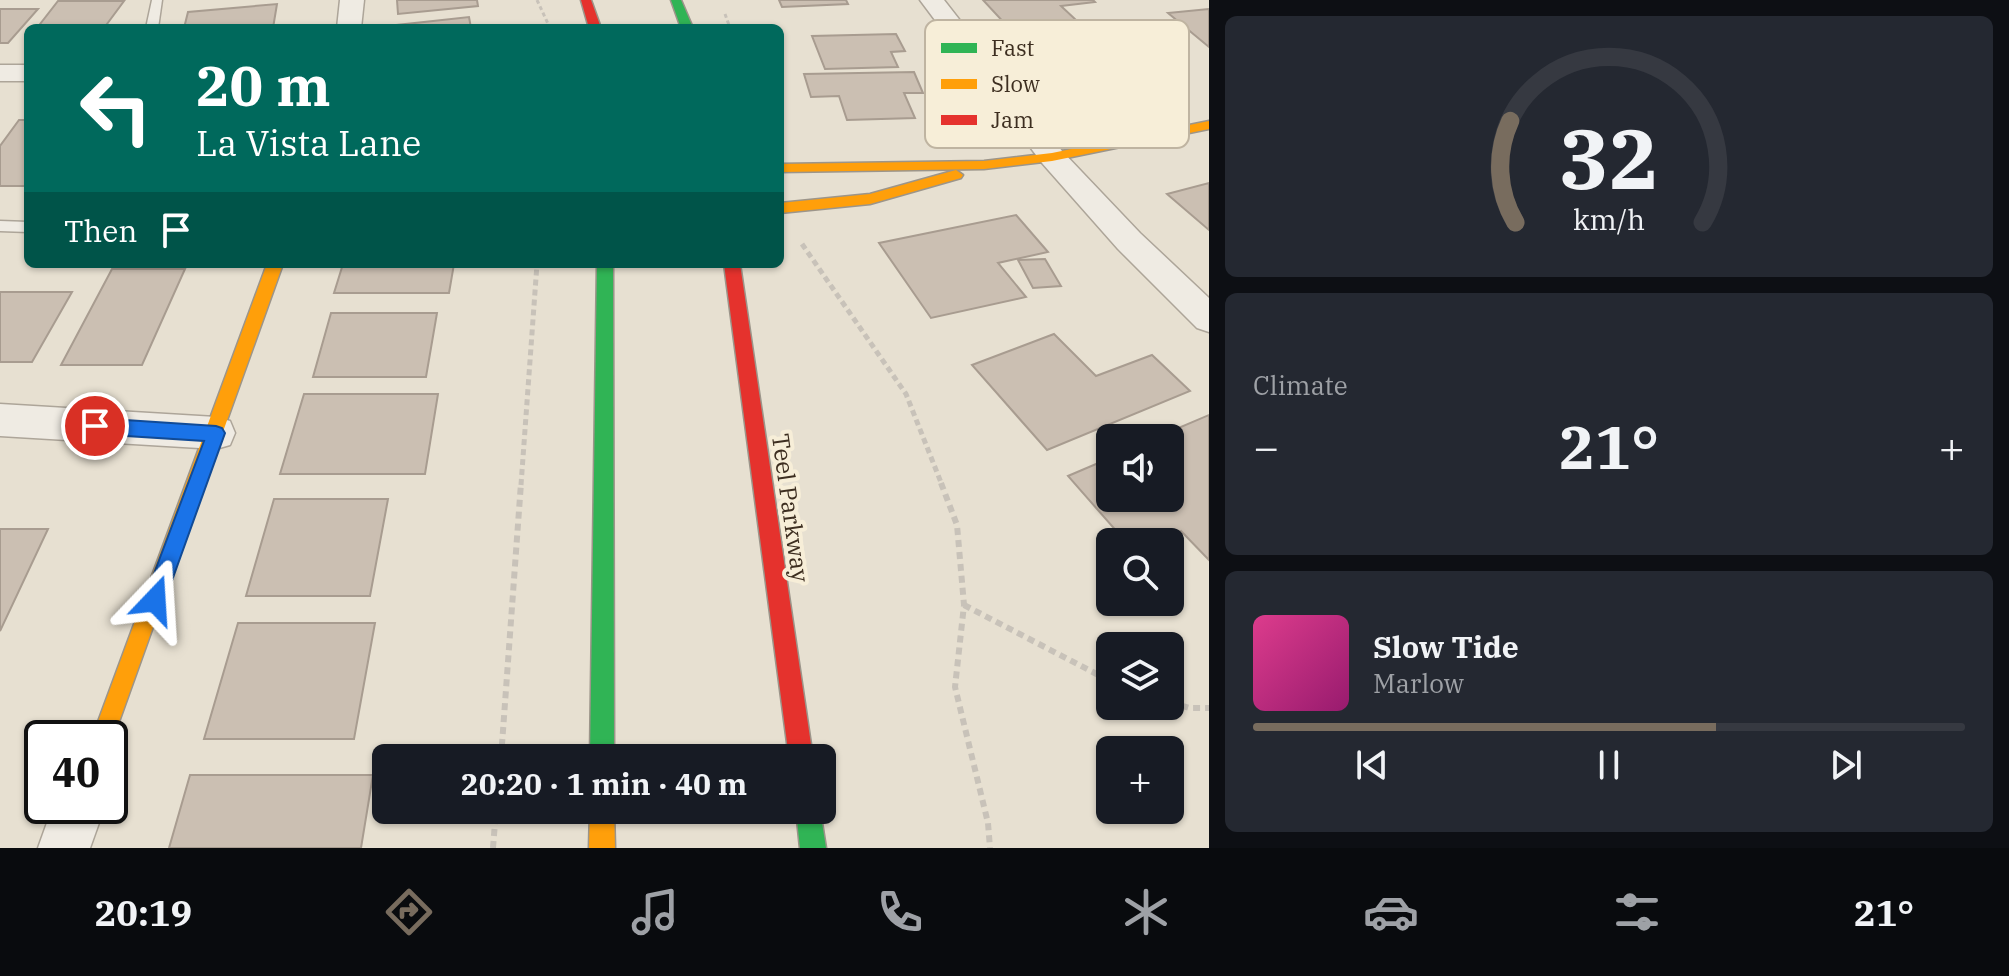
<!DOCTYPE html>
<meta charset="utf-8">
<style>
:root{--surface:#171b24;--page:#242831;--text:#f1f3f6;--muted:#9ea1a6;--line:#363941;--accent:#786c5e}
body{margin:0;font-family:"IBM Plex Serif",serif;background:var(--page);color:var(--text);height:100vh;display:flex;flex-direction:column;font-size:30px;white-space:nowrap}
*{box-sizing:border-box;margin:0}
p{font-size:26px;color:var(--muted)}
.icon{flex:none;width:44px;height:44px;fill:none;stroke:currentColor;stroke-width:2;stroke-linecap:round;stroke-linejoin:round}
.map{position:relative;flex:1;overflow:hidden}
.details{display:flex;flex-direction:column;gap:16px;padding:16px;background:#0d0f14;width:800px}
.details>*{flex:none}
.top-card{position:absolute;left:24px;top:24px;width:760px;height:244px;border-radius:12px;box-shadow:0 2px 6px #0004;background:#00695c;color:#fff;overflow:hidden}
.fabs{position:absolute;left:1096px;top:424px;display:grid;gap:16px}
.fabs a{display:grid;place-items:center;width:88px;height:88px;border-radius:12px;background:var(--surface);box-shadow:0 2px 6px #0004;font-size:40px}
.speed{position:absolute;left:24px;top:720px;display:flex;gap:16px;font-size:40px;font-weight:700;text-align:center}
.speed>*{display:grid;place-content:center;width:104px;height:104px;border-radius:50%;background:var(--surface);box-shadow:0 2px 6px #0004;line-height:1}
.speed .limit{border:4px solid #111;border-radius:12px;background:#fff;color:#111}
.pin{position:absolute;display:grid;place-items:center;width:68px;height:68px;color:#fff;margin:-34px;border:4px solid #fff;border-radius:50%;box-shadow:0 2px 8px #0007}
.me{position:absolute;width:88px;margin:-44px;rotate:20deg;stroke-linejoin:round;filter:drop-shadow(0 0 6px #0008)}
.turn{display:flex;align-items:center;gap:28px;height:168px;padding:0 40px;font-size:36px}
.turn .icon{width:104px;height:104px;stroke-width:2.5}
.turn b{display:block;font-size:56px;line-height:68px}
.then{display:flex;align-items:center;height:76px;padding:0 40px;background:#0003;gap:16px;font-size:30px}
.big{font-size:60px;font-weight:700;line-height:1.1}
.details .widget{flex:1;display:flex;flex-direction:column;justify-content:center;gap:12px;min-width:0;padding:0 28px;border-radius:12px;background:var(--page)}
.details .dial{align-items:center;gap:0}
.dial svg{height:208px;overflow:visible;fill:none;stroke:var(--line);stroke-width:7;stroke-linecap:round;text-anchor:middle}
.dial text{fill:var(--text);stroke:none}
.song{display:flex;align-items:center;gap:24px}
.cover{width:96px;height:96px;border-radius:12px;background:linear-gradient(135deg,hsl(330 70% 55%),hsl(320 70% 35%))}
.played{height:8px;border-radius:4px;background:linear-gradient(90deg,var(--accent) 65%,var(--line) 65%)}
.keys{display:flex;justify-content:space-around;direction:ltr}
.heat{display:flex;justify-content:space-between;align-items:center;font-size:44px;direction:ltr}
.trip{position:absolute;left:372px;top:744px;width:464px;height:80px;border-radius:12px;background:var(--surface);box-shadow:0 2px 6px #0004;font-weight:700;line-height:80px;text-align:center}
.tabs{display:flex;height:128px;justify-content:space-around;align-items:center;background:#090b0e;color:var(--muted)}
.tabs .icon{width:56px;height:56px}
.tabs .active{color:var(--accent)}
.tabs b{font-size:36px;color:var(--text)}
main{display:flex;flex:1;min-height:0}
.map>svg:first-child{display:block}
</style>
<main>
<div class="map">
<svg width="1209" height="848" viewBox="0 0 1209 848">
<rect width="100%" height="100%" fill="#e7e0d1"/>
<g fill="#cbbfb2" stroke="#a89c90" stroke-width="2">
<polygon points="397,0 477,0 478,6 398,14"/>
<polygon points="779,0 846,0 848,4 782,7"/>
<polygon points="983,0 1093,0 1095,2 1061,6 1092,35 1022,42"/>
<polygon points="58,1 124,1 104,28 37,28"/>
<polygon points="277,4 273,28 184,28 188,12"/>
<polygon points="0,9 38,9 8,43 0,43"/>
<polygon points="1209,9 1209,47 1168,13"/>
<polygon points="469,17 471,28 397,28 397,25"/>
<polygon points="896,34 905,51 891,52 898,67 825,69 812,36"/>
<polygon points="914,72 923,93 904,93 915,118 847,120 839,96 811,97 804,74"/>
<polygon points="19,120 28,120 28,186 0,186 0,146"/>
<polygon points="1209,183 1209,230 1167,194"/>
<polygon points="1016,215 1048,252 998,263 1026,297 931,318 879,243"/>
<polygon points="1045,259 1061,286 1033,288 1018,260"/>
<polygon points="343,264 454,264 449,293 334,293"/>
<polygon points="112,269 185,269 142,365 61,365"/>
<polygon points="0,292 72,292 32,362 0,362"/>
<polygon points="331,313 437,313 426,377 313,377"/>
<polygon points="1054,334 1096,376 1152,355 1190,391 1047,450 972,365"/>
<polygon points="304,394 438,394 425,474 280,474"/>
<polygon points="1209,415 1209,560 1181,531 1159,542 1126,542 1068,476 1110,458 1110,498 1170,498 1170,438 1155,438"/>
<polygon points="274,499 388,499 370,596 246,596"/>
<polygon points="0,529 48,529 0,631"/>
<polygon points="238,623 375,623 354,739 204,739"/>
<polygon points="190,775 373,775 361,848 169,848"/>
</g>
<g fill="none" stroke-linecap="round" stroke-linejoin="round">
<defs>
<g id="lane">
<polygon points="152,0 162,0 158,28 146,28"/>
<polygon points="0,221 28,222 28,232 0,231"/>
</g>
<g id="street">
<polygon points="340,0 364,0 361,28 337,28"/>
<polygon points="920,0 944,0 1062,151 1140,233 1209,298 1209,332 1197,328 1118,249 1042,163"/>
<rect x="0" y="65" width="28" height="16"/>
<polygon points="0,404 216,417 230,421 235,433 230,445 216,449 0,436"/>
<polygon points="53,806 105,806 90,848 38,848"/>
</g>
<g id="fast">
<polygon points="671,0 681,0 693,28 681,28"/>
<polygon points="597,264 613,264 614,758 590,758"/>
<polygon points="796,810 820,810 826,848 800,848"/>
</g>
<g id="slow">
<polygon points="1209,121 1209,129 1052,161 984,169 780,172 780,164 984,161 1052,153"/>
<polygon points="956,170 963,175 961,178 870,204 780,213 780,203 870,194"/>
<polygon points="267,264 283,264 110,747 110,738 92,738"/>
<polygon points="590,810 614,810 615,848 589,848"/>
</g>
<g id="jam">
<polygon points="581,0 591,0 601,28 589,28"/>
<polygon points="724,264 740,264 813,758 789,758"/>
</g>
</defs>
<use href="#lane" stroke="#ada599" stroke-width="3"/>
<use href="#street" stroke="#ada599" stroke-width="3"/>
<use href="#fast" stroke="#9c958a" stroke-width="3"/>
<use href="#slow" stroke="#9c958a" stroke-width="3"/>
<use href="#jam" stroke="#9c958a" stroke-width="3"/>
<g stroke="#c8c2b9" stroke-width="3" stroke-dasharray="4 3" stroke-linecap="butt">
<polyline points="537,0 550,28"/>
<polyline points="725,14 730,28"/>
</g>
<g stroke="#c8c2b9" stroke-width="5" stroke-dasharray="6 4" stroke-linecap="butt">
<polyline points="802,244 906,394 942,485"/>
<polyline points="521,485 537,264"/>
</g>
<g stroke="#c8c2b9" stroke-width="6" stroke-dasharray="7 5" stroke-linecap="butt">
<polyline points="941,483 957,525 964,605 955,687 988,823 990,848"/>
<polyline points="964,605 1110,681"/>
<polyline points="1170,702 1189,708 1209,708"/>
<polyline points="501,758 521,483"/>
<polyline points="493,848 496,810"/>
</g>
<use href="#lane" fill="#efebe3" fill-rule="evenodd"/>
<use href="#street" fill="#efebe3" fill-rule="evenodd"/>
<use href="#fast" fill="#30b455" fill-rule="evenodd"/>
<use href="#slow" fill="#ff9f0a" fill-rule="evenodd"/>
<use href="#jam" fill="#e5322d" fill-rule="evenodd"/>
</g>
<polygon fill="#1a73e8" stroke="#114b97" stroke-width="2" points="95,418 216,426 222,428 225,433 165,600 162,607 155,610 147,607 144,600 204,441 95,434 89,431 86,426 89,421"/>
<g text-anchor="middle" stroke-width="8" stroke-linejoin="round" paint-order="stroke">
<g font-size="24" fill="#3d2e20" stroke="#f7eed8">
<text transform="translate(790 508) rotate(82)" y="8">Teel Parkway</text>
</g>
</g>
<rect x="925" y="20" width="264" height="128" rx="12" fill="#f7eed8" stroke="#bfb4a1" stroke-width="2"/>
<rect x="941" y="43" width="36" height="10" fill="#30b455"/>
<rect x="941" y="79" width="36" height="10" fill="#ff9f0a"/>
<rect x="941" y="115" width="36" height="10" fill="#e5322d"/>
<g font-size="22" fill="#3d2e20">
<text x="991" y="56">Fast</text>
<text x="991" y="92">Slow</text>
<text x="991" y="128">Jam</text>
</g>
</svg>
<div class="fabs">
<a><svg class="icon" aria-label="sound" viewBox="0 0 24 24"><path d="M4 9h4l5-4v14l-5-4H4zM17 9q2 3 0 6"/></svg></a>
<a><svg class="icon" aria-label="search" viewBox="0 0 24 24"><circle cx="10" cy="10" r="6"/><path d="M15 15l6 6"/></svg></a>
<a><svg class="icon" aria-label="layers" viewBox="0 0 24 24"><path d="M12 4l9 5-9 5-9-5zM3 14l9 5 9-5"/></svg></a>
<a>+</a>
</div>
<div class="speed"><div class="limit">40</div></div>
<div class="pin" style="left:95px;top:426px;background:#d93025"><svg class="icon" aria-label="arrive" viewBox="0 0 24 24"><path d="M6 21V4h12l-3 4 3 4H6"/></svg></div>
<svg class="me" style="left:155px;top:600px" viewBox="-20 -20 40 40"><path d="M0-17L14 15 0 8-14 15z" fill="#1a73e8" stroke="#fff" stroke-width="4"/></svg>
<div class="trip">20:20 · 1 min · 40 m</div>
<div class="top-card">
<div class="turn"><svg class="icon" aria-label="left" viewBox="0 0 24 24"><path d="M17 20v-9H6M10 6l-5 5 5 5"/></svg><div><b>20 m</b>La Vista Lane</div></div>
<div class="then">Then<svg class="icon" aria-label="arrive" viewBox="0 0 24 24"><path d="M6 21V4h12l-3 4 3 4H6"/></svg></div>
</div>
</div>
<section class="details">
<div class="widget dial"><svg viewBox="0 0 100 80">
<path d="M14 69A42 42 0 1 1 86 69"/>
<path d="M14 69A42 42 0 0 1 12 30" stroke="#786c5e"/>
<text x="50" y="56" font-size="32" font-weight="700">32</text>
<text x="50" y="72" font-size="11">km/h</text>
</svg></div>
<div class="widget"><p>Climate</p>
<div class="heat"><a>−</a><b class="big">21°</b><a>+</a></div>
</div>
<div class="widget">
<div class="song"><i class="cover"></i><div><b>Slow Tide</b><p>Marlow</p></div></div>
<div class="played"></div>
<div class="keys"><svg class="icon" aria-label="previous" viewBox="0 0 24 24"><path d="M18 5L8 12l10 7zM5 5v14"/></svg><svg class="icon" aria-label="pause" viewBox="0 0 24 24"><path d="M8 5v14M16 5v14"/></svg><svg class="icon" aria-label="next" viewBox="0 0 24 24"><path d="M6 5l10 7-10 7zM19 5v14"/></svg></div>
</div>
</section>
</main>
<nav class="tabs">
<b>20:19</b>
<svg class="icon active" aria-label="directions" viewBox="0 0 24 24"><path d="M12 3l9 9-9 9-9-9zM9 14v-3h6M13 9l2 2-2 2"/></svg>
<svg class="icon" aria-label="music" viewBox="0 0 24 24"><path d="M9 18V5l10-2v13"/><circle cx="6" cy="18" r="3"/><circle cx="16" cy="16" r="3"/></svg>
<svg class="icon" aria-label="phone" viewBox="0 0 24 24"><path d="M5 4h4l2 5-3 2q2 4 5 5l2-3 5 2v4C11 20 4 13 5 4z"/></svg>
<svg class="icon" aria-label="climate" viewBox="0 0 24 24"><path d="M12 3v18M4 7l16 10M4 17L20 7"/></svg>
<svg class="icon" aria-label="car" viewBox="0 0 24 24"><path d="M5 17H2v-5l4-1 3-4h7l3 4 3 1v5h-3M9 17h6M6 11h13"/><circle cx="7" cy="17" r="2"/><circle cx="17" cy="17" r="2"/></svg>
<svg class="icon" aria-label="filters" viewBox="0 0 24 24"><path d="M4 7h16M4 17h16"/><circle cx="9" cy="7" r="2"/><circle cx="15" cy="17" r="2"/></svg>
<b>21°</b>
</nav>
